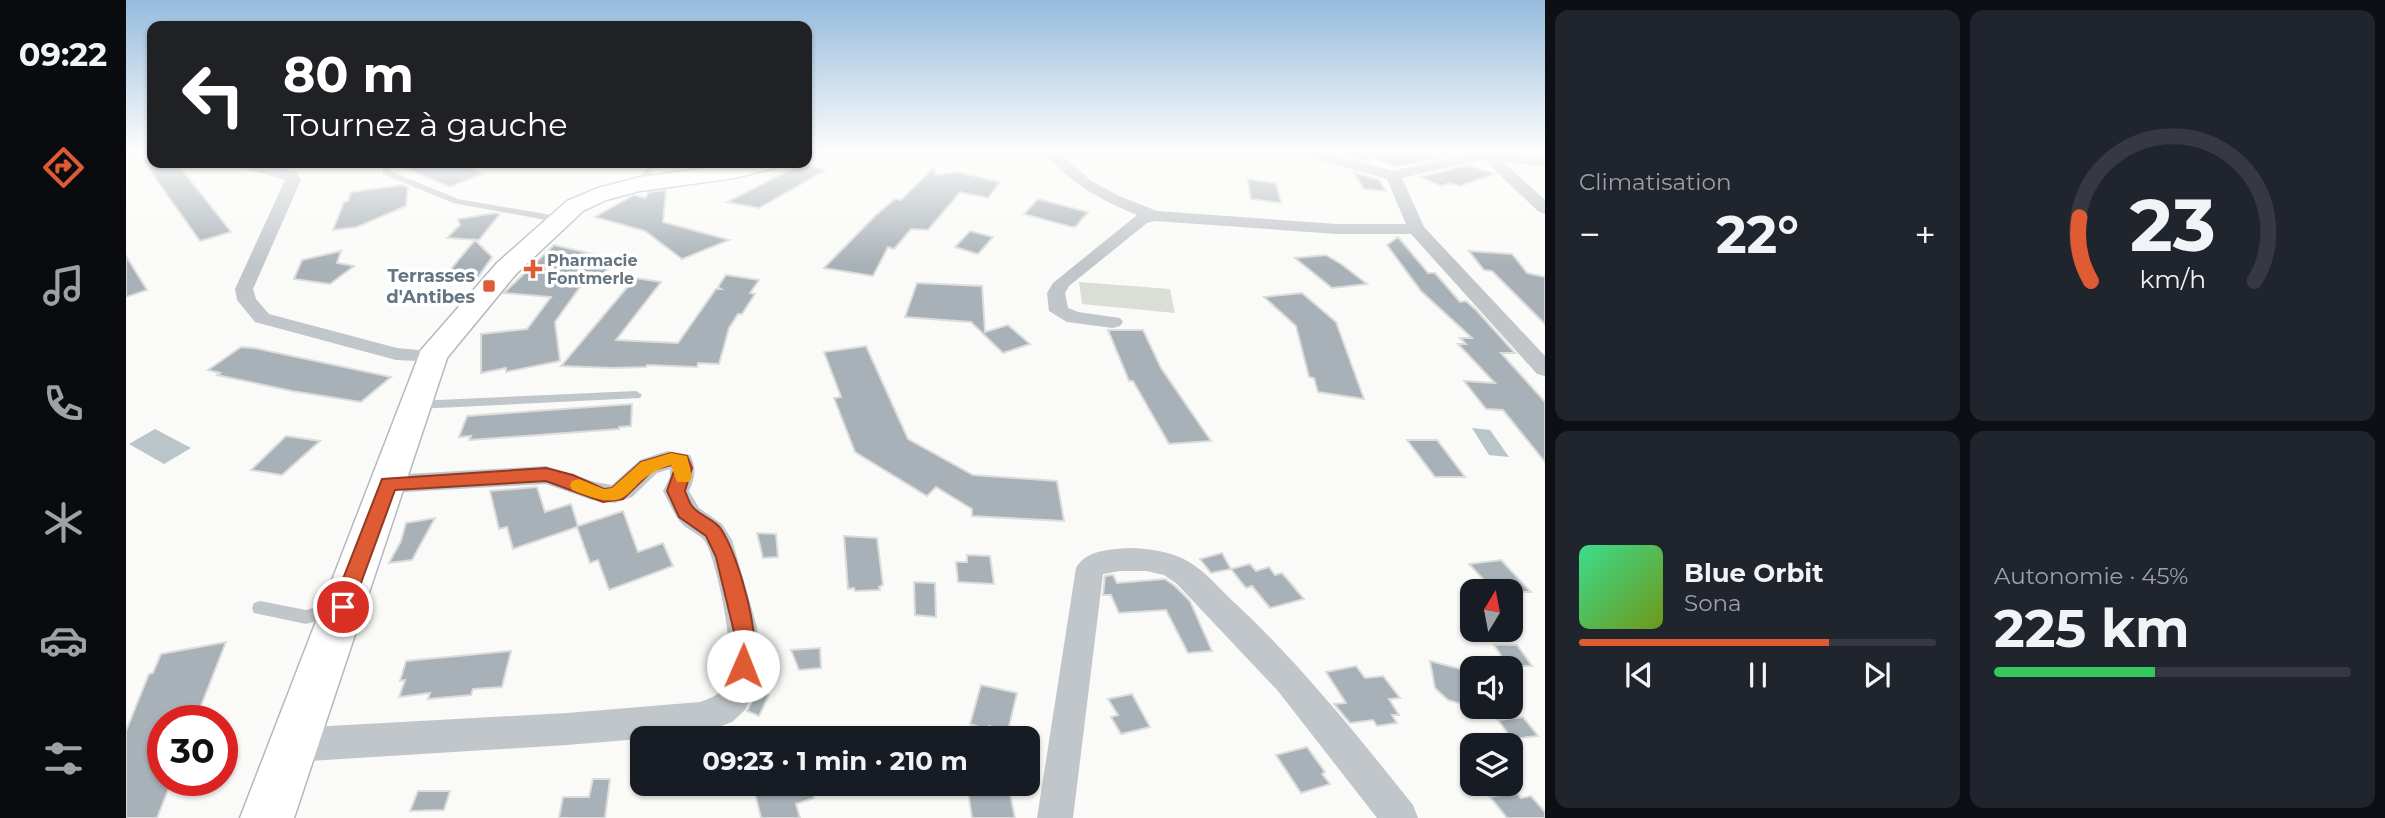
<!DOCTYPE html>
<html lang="fr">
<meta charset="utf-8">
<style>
:root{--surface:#171b24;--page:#20242c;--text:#f1f3f6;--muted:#9ea1a6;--line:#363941;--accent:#de5b34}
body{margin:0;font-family:Montserrat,sans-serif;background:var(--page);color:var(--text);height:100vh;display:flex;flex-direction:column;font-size:26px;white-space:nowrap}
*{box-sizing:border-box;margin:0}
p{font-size:23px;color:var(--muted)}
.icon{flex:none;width:38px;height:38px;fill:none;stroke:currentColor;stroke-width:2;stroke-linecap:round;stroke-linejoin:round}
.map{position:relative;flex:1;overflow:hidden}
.drawer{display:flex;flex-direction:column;gap:10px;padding:10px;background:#0d0f14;width:840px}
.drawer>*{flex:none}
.hud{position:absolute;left:21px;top:21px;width:665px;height:147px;border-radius:14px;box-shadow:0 2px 5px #0004;background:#202124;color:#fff;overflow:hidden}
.needle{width:46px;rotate:10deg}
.controls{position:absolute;left:1334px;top:579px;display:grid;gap:14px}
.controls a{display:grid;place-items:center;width:63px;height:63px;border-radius:14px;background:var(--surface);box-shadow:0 2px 5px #0004;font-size:35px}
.speed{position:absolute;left:21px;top:705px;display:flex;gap:14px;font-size:35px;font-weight:700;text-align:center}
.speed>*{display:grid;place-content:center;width:91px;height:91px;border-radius:50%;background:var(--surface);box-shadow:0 2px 5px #0004;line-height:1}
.speed .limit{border:10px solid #d22;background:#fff;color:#111}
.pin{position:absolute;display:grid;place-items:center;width:60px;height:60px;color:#fff;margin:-30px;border:4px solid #fff;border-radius:50%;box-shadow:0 2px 7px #0007}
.me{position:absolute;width:77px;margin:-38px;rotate:1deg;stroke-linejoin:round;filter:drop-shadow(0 0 5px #0008)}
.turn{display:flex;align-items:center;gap:24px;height:147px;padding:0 21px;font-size:32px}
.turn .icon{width:91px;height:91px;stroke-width:2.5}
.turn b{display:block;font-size:49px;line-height:60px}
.big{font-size:52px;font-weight:700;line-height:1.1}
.drawer .widget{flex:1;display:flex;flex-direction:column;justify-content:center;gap:10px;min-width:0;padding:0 24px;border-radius:14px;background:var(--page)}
.drawer .dial{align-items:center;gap:0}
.dial svg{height:182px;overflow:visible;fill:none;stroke:var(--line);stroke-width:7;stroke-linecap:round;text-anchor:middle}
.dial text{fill:var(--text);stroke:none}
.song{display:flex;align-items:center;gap:21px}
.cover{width:84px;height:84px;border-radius:10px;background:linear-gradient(135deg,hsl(150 70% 55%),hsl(80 70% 35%))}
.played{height:7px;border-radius:4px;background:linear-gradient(90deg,var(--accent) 70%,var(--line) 70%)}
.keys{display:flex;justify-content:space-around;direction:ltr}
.heat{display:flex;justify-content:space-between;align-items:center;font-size:38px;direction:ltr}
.charge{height:10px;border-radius:5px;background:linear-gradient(90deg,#34c759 45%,var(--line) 0)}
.drawer .tiles{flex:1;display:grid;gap:10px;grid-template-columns:repeat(2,1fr)}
.trip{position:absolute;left:504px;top:726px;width:410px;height:70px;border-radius:14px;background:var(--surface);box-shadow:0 2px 5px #0004;font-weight:700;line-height:70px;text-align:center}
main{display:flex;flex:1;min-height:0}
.tab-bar{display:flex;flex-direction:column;width:126px;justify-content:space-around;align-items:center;background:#090b0e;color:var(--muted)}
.tab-bar .icon{width:49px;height:49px}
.tab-bar .on{color:var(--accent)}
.tab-bar b{font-size:32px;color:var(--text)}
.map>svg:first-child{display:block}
</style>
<main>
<nav class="tab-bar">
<b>09:22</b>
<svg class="icon on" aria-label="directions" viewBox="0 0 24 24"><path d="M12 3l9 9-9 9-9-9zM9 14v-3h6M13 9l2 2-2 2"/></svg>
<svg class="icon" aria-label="music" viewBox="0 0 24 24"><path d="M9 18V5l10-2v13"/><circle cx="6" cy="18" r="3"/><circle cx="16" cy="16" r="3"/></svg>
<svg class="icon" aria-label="phone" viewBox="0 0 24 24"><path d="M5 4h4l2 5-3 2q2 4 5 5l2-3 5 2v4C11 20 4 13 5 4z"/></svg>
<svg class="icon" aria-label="climate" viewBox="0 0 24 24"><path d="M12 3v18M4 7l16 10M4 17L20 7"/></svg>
<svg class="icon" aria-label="car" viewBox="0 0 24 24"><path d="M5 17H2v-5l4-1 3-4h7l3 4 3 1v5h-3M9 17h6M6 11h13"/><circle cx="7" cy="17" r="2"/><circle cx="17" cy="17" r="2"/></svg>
<svg class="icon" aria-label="filters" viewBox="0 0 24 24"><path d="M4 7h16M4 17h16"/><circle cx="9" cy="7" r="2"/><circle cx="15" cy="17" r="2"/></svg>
</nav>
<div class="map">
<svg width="1419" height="818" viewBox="0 0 1419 818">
<rect width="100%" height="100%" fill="#fafaf8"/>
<polygon fill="#daded7" points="953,282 1044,289 1049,313 956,304"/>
<g fill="#b9c5c9">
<polygon points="1346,428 1364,430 1383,457 1363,455"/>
<polygon points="29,429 65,448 38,464 3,444"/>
</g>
<g fill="#a8b1b7" stroke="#dcdcda" stroke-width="2">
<polygon points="1213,151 1282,151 1313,158 1271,167 1238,154 1243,162 1216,155"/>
<polygon points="15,158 26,160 26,163 53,166 105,232 74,241"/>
<polygon points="267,163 331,163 358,173 324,187"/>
<polygon points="677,163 700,170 633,208 601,202"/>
<polygon points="1342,165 1369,174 1334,186 1324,183 1316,186 1294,177"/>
<polygon points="808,167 810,175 832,172 874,182 862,198 834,192 802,230 785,229 768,249 762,247 747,276 698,268 750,215 769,199 775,200"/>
<polygon points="1227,172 1253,180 1260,191 1238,189"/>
<polygon points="1121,179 1150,183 1155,203 1125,199"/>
<polygon points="276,185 282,187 280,206 231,227 207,230 218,202 222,201 225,192"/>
<polygon points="540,190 537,222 603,240 556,259 519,231 469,217 508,195 519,198 523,192"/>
<polygon points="912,199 962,212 950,226 946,227 898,214"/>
<polygon points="369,213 374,214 353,240 321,238 334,225 332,219"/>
<polygon points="844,231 867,237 852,254 829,247"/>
<polygon points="1272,237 1302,273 1309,273 1334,302 1340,301 1351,311 1389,353 1375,353 1419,402 1419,462 1377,410 1360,409 1338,381 1369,383 1332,344 1340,344 1334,338 1346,338 1295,291 1261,245"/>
<polygon points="349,240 366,257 352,277 320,275"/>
<polygon points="428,245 492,260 474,276 464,273 429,322 434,361 380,372 380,368 355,373 355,334 401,329 425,297 378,293"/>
<polygon points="215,251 211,263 228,266 204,284 168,279 176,260"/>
<polygon points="1343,251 1386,254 1401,273 1419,277 1419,324 1366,271 1358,270"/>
<polygon points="1200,255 1215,264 1241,284 1206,288 1169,258"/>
<polygon points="0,256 21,290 0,297"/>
<polygon points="600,275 633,280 624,293 629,294 616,314 612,314 603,328 593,364 572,363 571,367 521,365 520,367 488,368 435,366 509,278 535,282 490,340 552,343 590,289 595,289 592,287"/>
<polygon points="791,283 856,286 859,332 882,325 904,344 877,353 845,322 779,317"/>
<polygon points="1176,293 1210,322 1238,399 1192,392 1188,378 1183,377 1170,326 1138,297"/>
<polygon points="982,330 1017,330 1035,368 1085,441 1043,444 1007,381 1003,381"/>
<polygon points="740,346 782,439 847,475 931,481 938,521 846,516 846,509 810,487 801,496 729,452 708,398 715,397 698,352"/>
<polygon points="115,347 128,348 265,377 235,402 166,391 91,375 94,373 82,370"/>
<polygon points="506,404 505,426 493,427 493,429 343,440 345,436 333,437 341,416"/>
<polygon points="160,436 194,441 156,475 125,470"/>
<polygon points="1281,440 1311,440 1339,477 1309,477"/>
<polygon points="411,487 419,512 445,504 452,526 497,511 512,552 537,543 547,566 483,590 472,560 464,563 451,527 387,549 381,527 373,529 364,491"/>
<polygon points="309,518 286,560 263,563 275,541 280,523"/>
<polygon points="631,533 650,534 652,557 637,558"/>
<polygon points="718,536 751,538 757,585 753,587 754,590 729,591 728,588 722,589"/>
<polygon points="1096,553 1105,569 1085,573 1074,559"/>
<polygon points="841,555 864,556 868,584 832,582 830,562 841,562"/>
<polygon points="1375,560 1405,592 1369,592 1343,564"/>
<polygon points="1124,564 1130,571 1143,567 1149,575 1156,573 1178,599 1144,608 1126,586 1120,588 1105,569"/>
<polygon points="987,575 991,583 1039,579 1049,586 1064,601 1086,651 1062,653 1040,610 993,613 985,595 977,595 979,576"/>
<polygon points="788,582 809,583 810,617 789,615"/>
<polygon points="100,642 69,721 37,721 37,780 46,780 31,818 0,818 0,731 23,674 27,673 35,654"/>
<polygon points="1368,645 1391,645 1406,666 1382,666"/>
<polygon points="694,648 695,668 673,670 665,650"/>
<polygon points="385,651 376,687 347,689 345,695 302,699 304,693 273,697 279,680 274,681 280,661"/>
<polygon points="1304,661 1346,672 1346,707 1322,700 1309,688"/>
<polygon points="1230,666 1239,678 1257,676 1274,698 1263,699 1273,715 1266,715 1271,723 1251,726 1247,720 1224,723 1208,704 1220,703 1200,672"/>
<polygon points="855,685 891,693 882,731 863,726 862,730 844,724"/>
<polygon points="632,690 643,695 633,716 621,711"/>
<polygon points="1006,694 1024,727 995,734 985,717 992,715 982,699"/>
<polygon points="1397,717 1412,736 1386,739 1372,720"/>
<polygon points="1181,747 1199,772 1196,774 1204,784 1175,793 1150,755"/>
<polygon points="467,779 484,779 479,818 433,818 437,797 463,797"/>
<polygon points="627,784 685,784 688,798 670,804 674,818 635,818"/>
<polygon points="841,784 882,784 889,818 846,818"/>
<polygon points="292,791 324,791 318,810 284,811"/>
<polygon points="1390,792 1395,798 1405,796 1419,812 1419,818 1381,818 1364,797"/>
</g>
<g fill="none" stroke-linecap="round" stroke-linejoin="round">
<defs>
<polygon id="secondary" points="620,163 651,163 648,168 609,178 514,191 480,200 457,211 390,274 329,348 321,358 168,818 114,818 295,350 371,263 441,201 472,188 514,177"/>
</defs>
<use href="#secondary" stroke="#b4b9be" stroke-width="3"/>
<g fill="#c1c6ca" fill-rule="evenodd">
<polygon points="256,163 264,163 264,171 332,199 431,216 435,219 431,222 327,203 257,174"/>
<polygon points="524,163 532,163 516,186 510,186 509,184"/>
<polygon points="510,391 516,395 514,398 290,409 284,405 290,401"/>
<polygon points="134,601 180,610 208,602 214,604 216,609 214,614 180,624 128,613 126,608 128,603"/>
</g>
<g fill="#c1c6ca" fill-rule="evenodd">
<path d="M 918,151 L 932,151 L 964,180 L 991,195 L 1031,211 L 1211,224 L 1280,224 L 1261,179 L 1172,154 L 1170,151 L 1191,151 L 1267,171 L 1357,151 L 1419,159 L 1419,167 L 1376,161 L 1419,200 L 1419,214 L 1413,212 L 1357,159 L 1276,178 L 1298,227 L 1419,356 L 1419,376 L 1411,374 L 1285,234 L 1211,234 L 1029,221 L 1021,223 L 943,286 L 939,293 L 942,308 L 952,312 L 994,318 L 997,322 L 994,326 L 987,328 L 941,322 L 923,311 L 921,293 L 927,283 L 1011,215 C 975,200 942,183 918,151 Z"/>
<polygon points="107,163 132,163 171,172 175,180 127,289 130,299 143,314 271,348 313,352 317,357 313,362 270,360 129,322 111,300 109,289 159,180 109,166"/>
<path d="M 541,451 L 564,455 C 571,468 569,478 563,491 L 573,508 L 596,524 L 606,540 L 631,627 L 635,666 L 632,684 L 619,710 L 606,722 L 574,734 L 441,745 L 167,762 L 155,757 L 150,745 L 155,733 L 167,728 L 441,713 L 574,702 C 583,699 591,696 597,688 C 614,666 592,569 581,545 C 576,534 564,532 556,524 C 548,515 543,502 537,491 L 544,477 L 544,469 L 531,473 L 506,497 L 489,503 L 466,500 L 420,484 L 263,493 L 254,490 L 250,484 L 254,478 L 263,475 L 420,466 L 469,482 L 486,485 L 514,460 Z"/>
<path d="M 1007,548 C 1026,549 1047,552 1063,562 C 1081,572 1095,591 1111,605 C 1176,666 1231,735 1287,805 L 1292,818 L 1251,818 L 1152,691 L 1051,584 L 1038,575 L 1020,571 L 994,571 L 977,574 L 947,818 L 911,818 L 950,568 C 960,549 988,549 1007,548 Z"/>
</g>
<use href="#secondary" fill="#fff" fill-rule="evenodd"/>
</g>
<linearGradient id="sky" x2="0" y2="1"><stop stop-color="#95bbdc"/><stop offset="0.57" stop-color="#fdfdfc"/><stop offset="1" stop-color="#fdfdfc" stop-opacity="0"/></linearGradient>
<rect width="1419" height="265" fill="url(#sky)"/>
<path fill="#de5b34" stroke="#903b22" stroke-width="2" d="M 545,453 L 561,456 L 566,468 L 559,491 C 561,496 563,502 566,506 C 573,516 589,519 595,529 C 613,556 638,644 625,673 L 617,676 L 610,673 L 606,666 L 609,636 L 590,557 L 580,536 L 553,517 L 541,491 L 549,468 L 545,465 L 527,470 L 497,499 L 477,502 L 420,481 L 269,490 L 224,613 L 217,615 L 209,613 L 206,607 L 256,479 L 420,468 L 447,475 L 478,489 L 486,488 L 515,462 Z"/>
<path fill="#f59e0b" d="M 545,453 L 561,456 L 566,477 L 563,482 L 551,482 L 545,465 C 492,480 516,519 446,490 L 444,485 L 446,481 L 453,479 L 478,489 L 486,488 L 515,462 Z"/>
<g fill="#de5b34" stroke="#fff" stroke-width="2.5">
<path d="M403.5 258.5h7v7h7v7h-7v7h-7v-7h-7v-7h7z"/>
<rect x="356" y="279" width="14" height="14" rx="3.5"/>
</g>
<g text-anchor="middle" stroke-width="7" stroke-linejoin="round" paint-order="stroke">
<g font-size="16" font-weight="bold" fill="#667582" stroke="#fff" text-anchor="start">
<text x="421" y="266">Pharmacie<tspan x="421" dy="18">Fontmerle</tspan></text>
</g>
<g font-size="18" font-weight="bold" fill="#667582" stroke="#fff" text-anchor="end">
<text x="349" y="282">Terrasses<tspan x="349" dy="21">d'Antibes</tspan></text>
</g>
</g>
</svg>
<div class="controls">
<a><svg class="needle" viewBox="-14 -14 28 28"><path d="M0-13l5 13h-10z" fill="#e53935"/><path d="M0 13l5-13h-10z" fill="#9ea1a6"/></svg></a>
<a><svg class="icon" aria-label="sound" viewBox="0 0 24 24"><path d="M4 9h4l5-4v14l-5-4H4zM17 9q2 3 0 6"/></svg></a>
<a><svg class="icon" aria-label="layers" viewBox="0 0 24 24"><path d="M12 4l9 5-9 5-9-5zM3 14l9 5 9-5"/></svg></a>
</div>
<div class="speed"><div class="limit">30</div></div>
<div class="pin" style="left:217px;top:607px;background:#d93025"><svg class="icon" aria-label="arrive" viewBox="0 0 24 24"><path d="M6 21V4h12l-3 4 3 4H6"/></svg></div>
<svg class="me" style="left:617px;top:666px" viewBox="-20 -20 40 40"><circle r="19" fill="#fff"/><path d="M0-13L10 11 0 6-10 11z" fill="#de5b34"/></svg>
<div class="trip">09:23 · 1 min · 210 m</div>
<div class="hud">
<div class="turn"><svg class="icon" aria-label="left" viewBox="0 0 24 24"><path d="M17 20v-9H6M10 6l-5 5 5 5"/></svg><div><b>80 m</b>Tournez à gauche</div></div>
</div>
</div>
<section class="drawer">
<div class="tiles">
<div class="widget"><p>Climatisation</p>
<div class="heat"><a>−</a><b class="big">22°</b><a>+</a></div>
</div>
<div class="widget dial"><svg viewBox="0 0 100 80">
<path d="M14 69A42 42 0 1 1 86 69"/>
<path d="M14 69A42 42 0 0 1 9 41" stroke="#de5b34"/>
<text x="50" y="56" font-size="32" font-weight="700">23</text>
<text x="50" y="72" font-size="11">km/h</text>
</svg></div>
<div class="widget">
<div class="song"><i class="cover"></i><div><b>Blue Orbit</b><p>Sona</p></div></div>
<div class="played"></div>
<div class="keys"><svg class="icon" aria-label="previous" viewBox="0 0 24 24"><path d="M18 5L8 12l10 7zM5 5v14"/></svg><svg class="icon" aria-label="pause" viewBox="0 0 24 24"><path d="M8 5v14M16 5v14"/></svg><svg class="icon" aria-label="next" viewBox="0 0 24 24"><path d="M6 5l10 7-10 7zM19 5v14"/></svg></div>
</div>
<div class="widget"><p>Autonomie · 45%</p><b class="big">225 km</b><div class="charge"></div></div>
</div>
</section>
</main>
